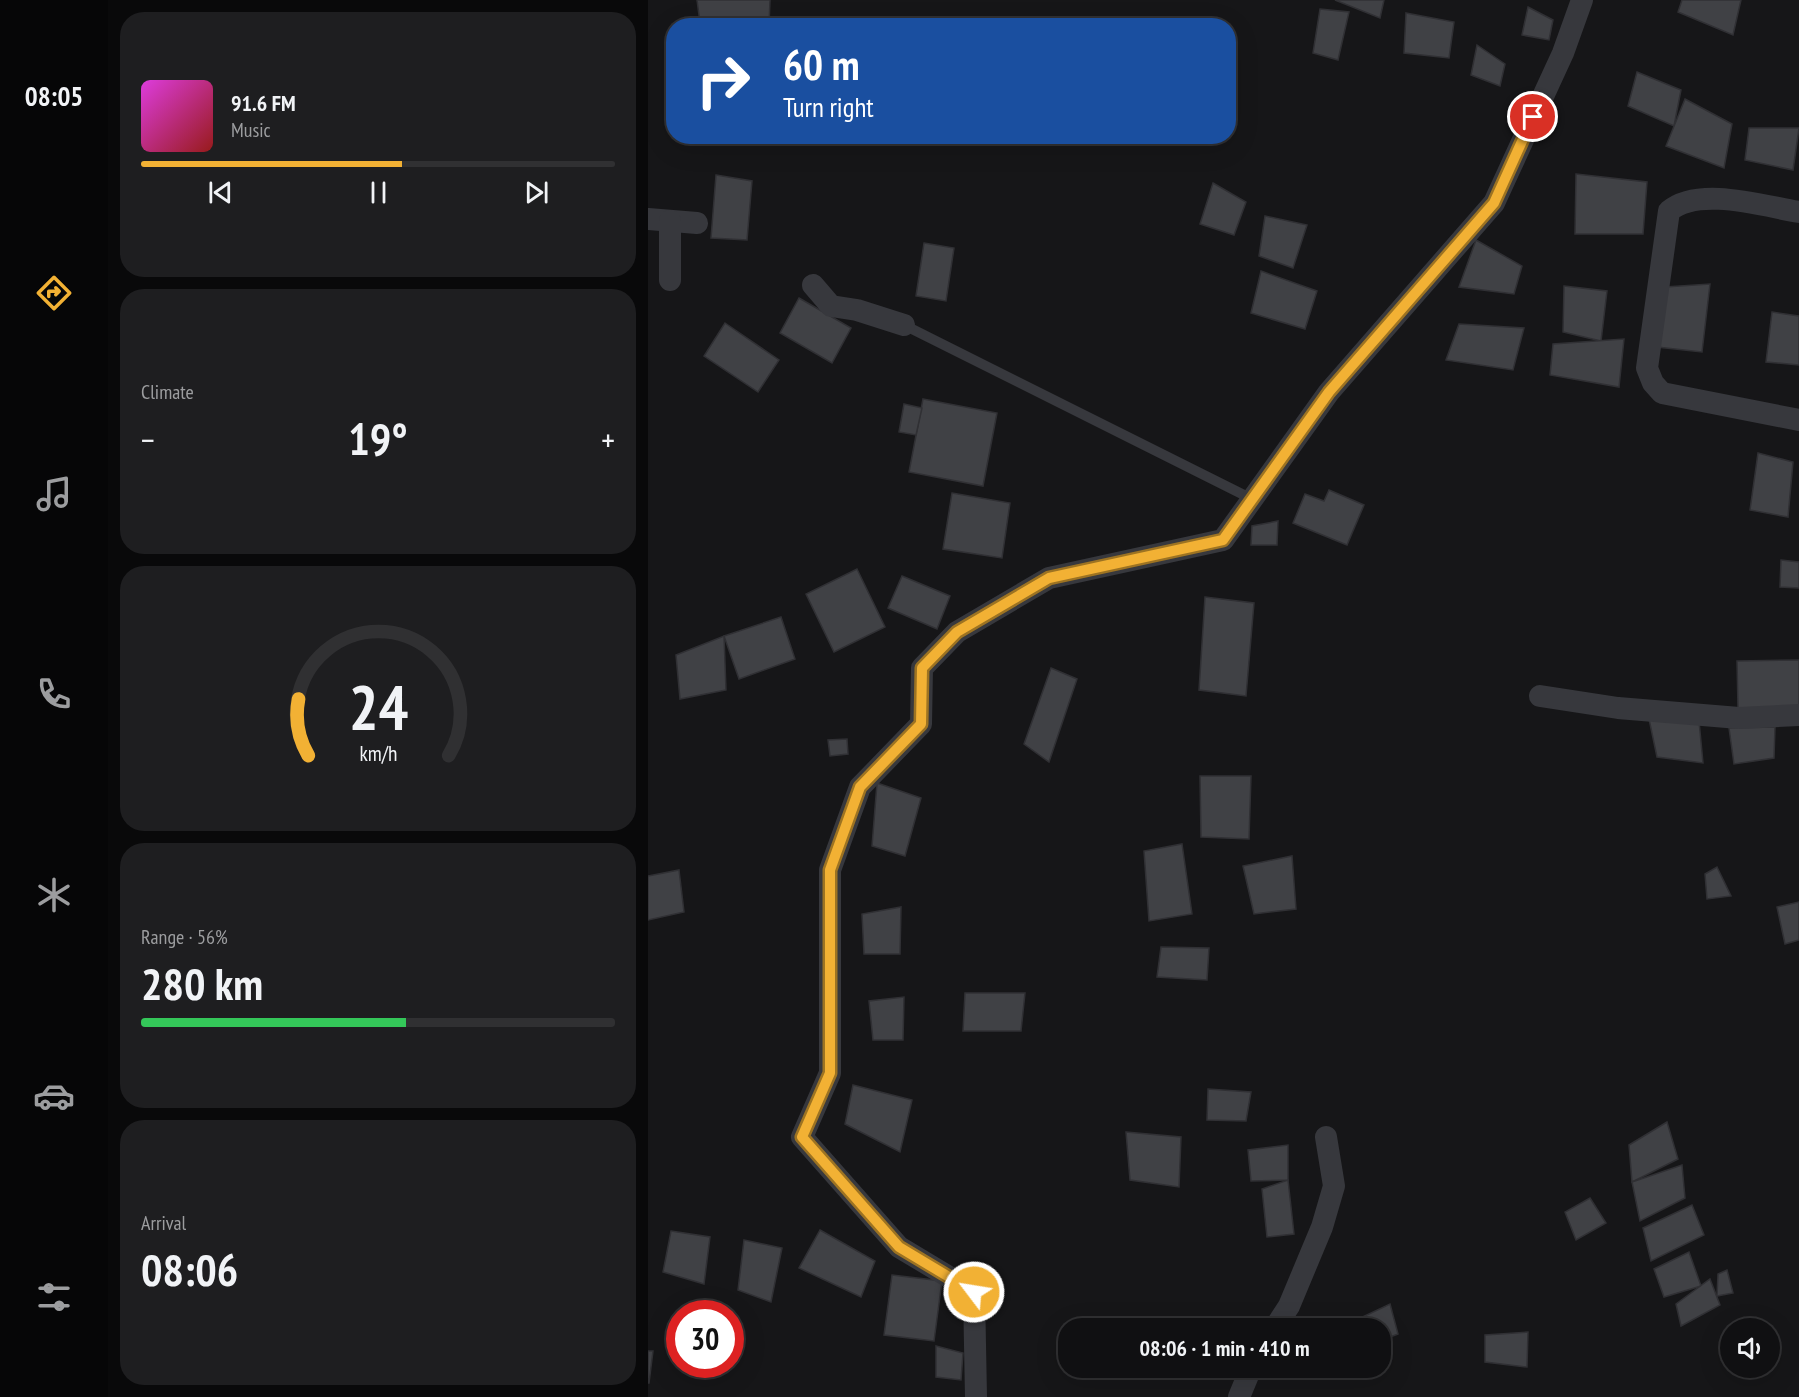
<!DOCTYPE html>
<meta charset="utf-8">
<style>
:root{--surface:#101012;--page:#1e1e20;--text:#f1f3f6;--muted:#9c9d9f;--line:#303032;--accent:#f2b134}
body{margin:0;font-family:"PT Sans Narrow",sans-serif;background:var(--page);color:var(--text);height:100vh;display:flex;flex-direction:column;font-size:22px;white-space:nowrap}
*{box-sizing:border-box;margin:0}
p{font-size:20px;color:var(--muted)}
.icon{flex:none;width:33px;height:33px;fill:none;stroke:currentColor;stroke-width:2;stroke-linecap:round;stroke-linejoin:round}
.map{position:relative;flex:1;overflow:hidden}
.drawer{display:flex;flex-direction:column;gap:12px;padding:12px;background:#09090a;width:540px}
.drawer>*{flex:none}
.banner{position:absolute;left:18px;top:18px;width:570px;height:126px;border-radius:24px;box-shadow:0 6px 24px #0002,0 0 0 2px var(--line);background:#1a4fa0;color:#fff;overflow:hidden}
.buttons{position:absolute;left:1072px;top:1318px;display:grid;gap:12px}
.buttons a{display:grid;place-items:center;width:60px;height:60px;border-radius:50%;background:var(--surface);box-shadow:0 6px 24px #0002,0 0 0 2px var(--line);font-size:30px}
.speed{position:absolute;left:18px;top:1300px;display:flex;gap:12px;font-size:30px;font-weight:700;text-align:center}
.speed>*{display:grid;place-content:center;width:78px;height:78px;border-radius:50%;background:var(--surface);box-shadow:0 6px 24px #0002,0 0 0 2px var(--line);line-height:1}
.speed .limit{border:9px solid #d22;background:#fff;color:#111}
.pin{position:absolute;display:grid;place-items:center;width:51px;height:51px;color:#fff;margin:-26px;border:3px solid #fff;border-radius:50%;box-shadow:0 2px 6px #0007}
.me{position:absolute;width:66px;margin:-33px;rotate:301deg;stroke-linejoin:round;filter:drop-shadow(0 0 4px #0008)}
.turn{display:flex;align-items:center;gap:21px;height:126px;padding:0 18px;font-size:27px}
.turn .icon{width:78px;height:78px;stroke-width:2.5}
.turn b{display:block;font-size:42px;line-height:51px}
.big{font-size:45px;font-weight:700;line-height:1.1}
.drawer .widget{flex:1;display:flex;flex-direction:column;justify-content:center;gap:9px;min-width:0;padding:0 21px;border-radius:24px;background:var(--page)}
.drawer .dial{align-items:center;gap:0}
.dial svg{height:156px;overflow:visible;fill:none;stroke:var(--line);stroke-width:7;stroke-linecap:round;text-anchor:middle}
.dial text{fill:var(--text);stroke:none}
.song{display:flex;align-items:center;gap:18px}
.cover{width:72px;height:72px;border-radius:9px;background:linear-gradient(135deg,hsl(300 70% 55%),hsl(0 70% 35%))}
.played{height:6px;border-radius:3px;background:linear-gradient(90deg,var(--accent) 55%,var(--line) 55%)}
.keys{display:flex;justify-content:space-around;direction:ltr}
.heat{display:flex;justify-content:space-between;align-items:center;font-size:33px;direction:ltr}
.charge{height:9px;border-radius:4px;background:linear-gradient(90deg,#34c759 56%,var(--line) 0)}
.trip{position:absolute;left:410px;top:1318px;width:333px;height:60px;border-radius:24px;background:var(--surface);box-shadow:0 6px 24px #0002,0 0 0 2px var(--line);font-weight:700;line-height:60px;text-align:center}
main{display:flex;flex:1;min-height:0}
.dock{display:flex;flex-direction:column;width:108px;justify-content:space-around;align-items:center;background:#060607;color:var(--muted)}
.dock .icon{width:42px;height:42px}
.dock .on{color:var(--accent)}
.dock b{font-size:27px;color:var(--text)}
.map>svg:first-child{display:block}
</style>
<main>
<nav class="dock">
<b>08:05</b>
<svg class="icon on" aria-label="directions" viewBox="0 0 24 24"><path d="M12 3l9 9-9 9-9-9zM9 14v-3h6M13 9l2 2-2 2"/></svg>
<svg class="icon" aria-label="music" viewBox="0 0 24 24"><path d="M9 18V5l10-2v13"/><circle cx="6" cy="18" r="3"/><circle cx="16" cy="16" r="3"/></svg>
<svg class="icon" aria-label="phone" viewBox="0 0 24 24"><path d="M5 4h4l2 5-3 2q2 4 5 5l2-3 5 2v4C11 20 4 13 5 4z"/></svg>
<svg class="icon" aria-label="climate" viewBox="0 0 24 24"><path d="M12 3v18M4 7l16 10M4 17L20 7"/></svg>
<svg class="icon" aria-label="car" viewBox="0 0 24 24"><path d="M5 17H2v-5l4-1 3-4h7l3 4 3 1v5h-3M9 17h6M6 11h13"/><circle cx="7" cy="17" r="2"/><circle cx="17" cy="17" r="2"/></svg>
<svg class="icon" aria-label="filters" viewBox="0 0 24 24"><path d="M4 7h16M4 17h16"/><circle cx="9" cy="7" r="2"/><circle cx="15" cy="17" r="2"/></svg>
</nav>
<section class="drawer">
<div class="widget">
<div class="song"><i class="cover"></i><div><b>91.6 FM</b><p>Music</p></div></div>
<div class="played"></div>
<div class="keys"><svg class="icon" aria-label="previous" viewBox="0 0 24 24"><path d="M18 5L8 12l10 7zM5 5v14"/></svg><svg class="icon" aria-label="pause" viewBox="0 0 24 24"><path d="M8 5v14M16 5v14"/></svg><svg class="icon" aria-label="next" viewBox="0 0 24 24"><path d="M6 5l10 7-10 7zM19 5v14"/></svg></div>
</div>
<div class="widget"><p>Climate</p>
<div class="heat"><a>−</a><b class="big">19°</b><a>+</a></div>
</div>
<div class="widget dial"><svg viewBox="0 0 100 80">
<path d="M14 69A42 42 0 1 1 86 69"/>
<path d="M14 69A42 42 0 0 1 9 40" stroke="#f2b134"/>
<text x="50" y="56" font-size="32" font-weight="700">24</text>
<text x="50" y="72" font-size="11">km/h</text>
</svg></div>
<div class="widget"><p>Range · 56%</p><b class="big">280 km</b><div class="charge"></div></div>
<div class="widget"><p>Arrival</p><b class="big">08:06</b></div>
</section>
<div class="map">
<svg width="1151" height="1397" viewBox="0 0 1151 1397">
<rect width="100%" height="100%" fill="#161618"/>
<g fill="#404145" stroke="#303034" stroke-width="1.5">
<polygon points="49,0 122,0 121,26 52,23"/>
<polygon points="687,0 736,0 732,18"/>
<polygon points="1034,0 1093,0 1085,35 1030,12"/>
<polygon points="880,7 905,20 901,40 874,35"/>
<polygon points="672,9 701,12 690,60 665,53"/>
<polygon points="758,13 806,22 801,58 756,53"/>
<polygon points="829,45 857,64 852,86 823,75"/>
<polygon points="989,72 1033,90 1026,126 980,106"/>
<polygon points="1037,99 1084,124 1076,168 1018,146"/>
<polygon points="1101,128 1151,128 1145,170 1097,160"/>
<polygon points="928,174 999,182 995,234 927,234"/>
<polygon points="68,175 104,181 99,240 63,238"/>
<polygon points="565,183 598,202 586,235 552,224"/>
<polygon points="617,216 659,225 645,268 611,256"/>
<polygon points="828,240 874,266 866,294 811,287"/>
<polygon points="276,243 306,248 298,301 268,296"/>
<polygon points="613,271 669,291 657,329 603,313"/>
<polygon points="1062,284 1054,352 1009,347 1017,287"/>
<polygon points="916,286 959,291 953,341 915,332"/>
<polygon points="151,298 203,328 184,363 132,333"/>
<polygon points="1124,312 1151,316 1151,365 1118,362"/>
<polygon points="77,323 131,360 110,392 56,356"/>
<polygon points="811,324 876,328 865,370 798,360"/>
<polygon points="976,339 971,387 902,375 905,344"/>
<polygon points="275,399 349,413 335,486 261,472"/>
<polygon points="256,404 274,408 268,435 251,432"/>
<polygon points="1110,453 1145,462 1140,517 1102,510"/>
<polygon points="681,490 716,505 699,545 645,523 657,494 676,501"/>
<polygon points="304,493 362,503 354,558 295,549"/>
<polygon points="630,521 629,545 603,545 604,526"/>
<polygon points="1133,560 1151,562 1151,588 1132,587"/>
<polygon points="209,569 237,627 186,652 158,594"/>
<polygon points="254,576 302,596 289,629 240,608"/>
<polygon points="557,597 606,603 598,696 551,690"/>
<polygon points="133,617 147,659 91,679 76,636"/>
<polygon points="76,636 78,690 32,699 28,655"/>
<polygon points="1151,660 1151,707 1090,709 1089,661"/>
<polygon points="403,668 429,679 401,762 376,744"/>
<polygon points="1001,719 1051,721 1055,763 1009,757"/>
<polygon points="1127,727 1126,758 1086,764 1081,728"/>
<polygon points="199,739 200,754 182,756 180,740"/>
<polygon points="552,776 603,776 601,839 553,837"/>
<polygon points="229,783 273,798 257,856 224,846"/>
<polygon points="534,844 544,914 501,921 496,851"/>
<polygon points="644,856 648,909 606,914 595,866"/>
<polygon points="1069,867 1083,896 1059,899 1057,874"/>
<polygon points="31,870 36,912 0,920 0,876"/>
<polygon points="1151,902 1151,940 1137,944 1129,907"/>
<polygon points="253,907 252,954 216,954 214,914"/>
<polygon points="513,947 561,948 559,980 509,977"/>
<polygon points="317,993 377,993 373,1031 315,1031"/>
<polygon points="256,997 255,1040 225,1040 221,1001"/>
<polygon points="205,1085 264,1100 252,1152 197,1124"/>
<polygon points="560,1089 603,1092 598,1121 559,1120"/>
<polygon points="1019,1122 1030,1159 984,1182 981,1145"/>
<polygon points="478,1132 533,1137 531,1187 482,1180"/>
<polygon points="640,1145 640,1180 603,1181 600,1150"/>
<polygon points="1034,1165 1037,1198 992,1221 984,1182"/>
<polygon points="640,1180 646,1234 619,1237 614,1189"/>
<polygon points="942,1198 958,1223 928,1240 917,1212"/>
<polygon points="1044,1205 1056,1235 1003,1261 995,1228"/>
<polygon points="172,1230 227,1261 213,1297 151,1268"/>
<polygon points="23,1231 62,1237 56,1284 15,1272"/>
<polygon points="96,1240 134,1248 123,1302 90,1290"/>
<polygon points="1041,1252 1053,1286 1016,1297 1006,1269"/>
<polygon points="1079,1270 1085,1293 1069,1296 1070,1274"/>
<polygon points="244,1275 294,1281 286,1341 236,1335"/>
<polygon points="1062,1279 1072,1305 1033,1326 1028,1304"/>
<polygon points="742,1304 750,1334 732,1341 732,1329 705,1329 704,1322"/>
<polygon points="880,1332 879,1367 837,1362 837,1335"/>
<polygon points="288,1346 315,1353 313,1380 288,1377"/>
<polygon points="0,1351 5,1351 1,1383 0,1383"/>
</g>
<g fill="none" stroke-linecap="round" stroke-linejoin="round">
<polyline stroke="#37383d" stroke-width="10" points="256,325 604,499"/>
<g stroke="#37383d" stroke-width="22">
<path d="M 1151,212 C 1115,206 1051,186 1021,211 L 999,368 L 1005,383 L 1014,393 L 1151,420"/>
<polyline points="0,219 49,223"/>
<polyline points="22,280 22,221"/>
<polyline points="165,285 183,306 209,310 256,325"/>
<polyline points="892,696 970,708 1091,718 1151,715"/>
<polyline points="626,1329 641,1306 674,1227 686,1186 678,1137"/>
<polyline points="328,1397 326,1292 251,1247 154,1137 182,1073 182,870 212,787 273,724 274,668 309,632 401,578 575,540 681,392 846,203 915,53 934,0"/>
<polyline points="591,1397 603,1368"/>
</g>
</g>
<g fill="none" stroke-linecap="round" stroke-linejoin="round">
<defs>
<polyline id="route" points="326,1292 251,1247 154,1137 182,1073 182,870 212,787 273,724 274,668 309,632 401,578 575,540 681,392 846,203 885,117"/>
</defs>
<use href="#route" stroke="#9d7322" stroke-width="15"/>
<use href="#route" stroke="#f2b134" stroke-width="10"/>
</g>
</svg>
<div class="buttons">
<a><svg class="icon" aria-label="sound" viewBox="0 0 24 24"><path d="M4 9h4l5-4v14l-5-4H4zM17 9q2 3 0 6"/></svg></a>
</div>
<div class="speed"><div class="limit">30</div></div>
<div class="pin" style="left:885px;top:117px;background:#d93025"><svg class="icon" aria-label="arrive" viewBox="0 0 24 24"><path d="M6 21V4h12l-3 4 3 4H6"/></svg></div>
<svg class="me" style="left:326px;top:1292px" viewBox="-20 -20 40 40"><circle r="17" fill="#f2b134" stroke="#fff" stroke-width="3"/><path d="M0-11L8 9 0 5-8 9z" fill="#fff"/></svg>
<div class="trip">08:06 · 1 min · 410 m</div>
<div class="banner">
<div class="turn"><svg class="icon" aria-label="right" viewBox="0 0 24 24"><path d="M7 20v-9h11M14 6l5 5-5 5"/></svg><div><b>60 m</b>Turn right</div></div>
</div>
</div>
</main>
